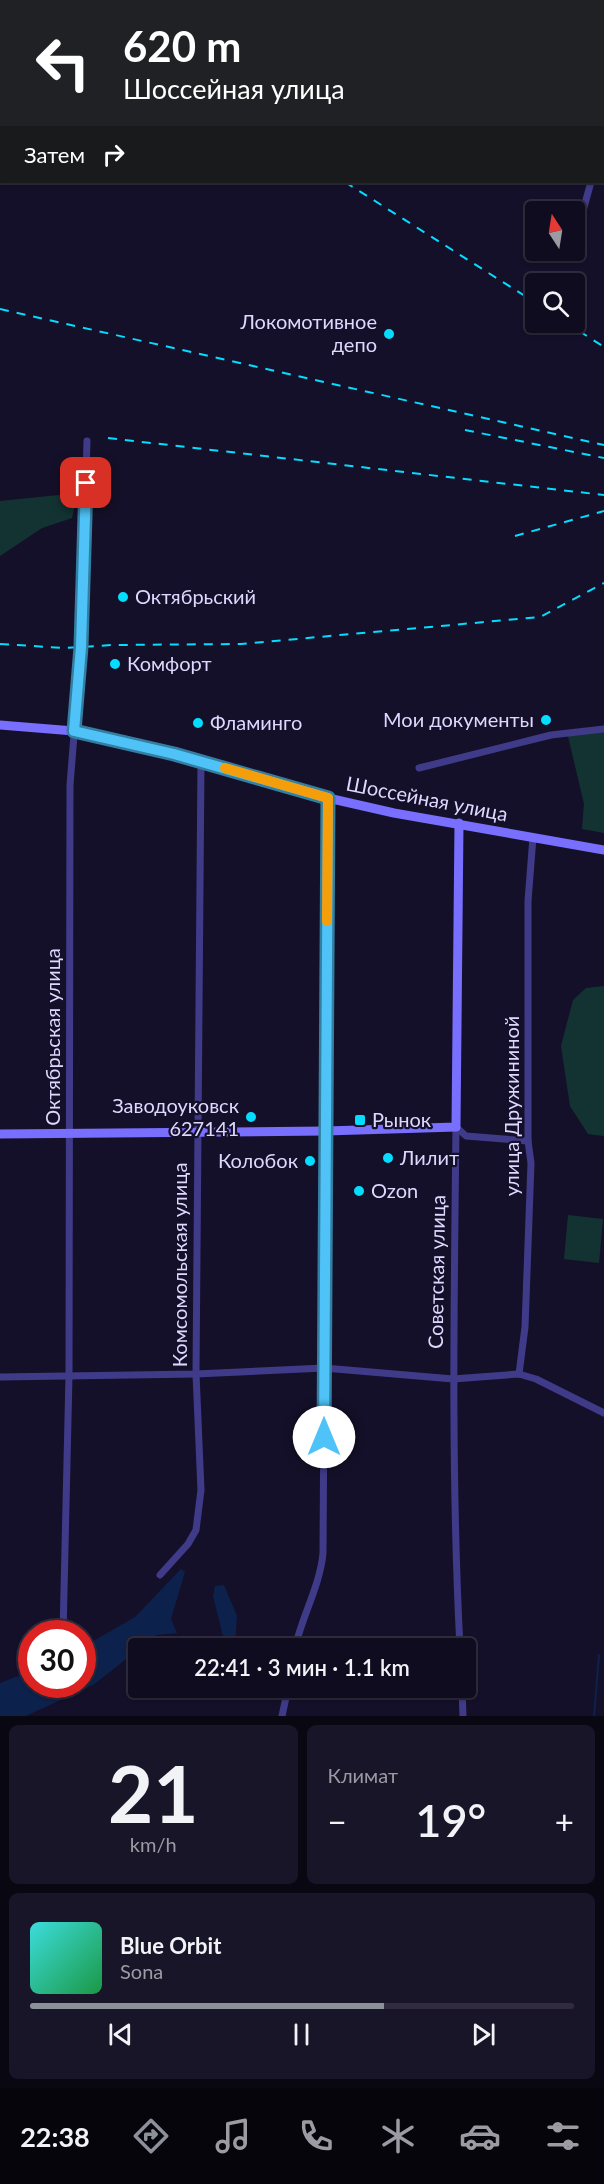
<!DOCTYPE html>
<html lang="ru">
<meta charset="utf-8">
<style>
:root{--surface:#100c1f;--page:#191528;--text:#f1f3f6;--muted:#9c9ba4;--line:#302c3d;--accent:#8c9099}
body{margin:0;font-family:Lato,sans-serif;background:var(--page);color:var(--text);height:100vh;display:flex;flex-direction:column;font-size:22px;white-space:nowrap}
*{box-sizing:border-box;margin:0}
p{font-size:20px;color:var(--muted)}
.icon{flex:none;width:33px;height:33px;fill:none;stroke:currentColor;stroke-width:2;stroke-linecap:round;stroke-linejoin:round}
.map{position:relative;height:1716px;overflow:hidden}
.drawer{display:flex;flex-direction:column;gap:9px;padding:9px;background:#090711;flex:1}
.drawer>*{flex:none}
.top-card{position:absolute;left:0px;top:0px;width:604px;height:183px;box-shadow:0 2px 4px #0004,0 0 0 2px var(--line);background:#202124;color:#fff;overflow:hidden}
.needle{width:39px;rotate:348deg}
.controls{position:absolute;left:525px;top:201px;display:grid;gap:12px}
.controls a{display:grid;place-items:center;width:60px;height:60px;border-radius:6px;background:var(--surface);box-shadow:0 2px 4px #0004,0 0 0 2px var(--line);font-size:30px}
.speed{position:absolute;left:18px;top:1620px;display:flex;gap:12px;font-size:30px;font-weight:700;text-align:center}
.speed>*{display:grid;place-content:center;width:78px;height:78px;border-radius:50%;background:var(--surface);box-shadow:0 2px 4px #0004,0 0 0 2px var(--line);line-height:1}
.speed .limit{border:9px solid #d22;background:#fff;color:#111}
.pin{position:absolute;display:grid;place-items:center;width:51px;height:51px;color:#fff;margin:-26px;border-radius:12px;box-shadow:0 3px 9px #0006}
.me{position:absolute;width:66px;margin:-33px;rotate:0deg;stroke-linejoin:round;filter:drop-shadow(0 0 4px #0008)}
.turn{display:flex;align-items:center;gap:21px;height:126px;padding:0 24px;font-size:27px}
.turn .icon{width:78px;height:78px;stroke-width:2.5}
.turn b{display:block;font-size:42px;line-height:51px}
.then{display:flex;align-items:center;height:57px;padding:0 24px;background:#0003;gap:12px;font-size:22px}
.big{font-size:45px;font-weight:600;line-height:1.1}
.drawer .card{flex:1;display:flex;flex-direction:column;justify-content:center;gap:9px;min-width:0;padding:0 21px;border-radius:9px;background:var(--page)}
.drawer .dial{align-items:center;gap:0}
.dial b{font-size:78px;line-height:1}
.song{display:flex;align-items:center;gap:18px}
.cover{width:72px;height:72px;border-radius:9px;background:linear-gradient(135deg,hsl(180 70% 55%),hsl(140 70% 35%))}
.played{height:6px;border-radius:3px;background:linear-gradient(90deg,var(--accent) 65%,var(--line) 65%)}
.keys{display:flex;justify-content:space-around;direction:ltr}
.heat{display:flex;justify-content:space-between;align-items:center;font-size:33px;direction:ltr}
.drawer .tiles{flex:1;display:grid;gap:9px;grid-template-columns:1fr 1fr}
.card:last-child{grid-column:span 2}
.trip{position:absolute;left:128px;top:1638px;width:348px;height:60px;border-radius:6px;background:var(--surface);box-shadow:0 2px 4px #0004,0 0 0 2px var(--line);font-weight:600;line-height:60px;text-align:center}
.dock{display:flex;height:96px;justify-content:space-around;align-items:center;background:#06050c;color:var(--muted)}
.dock .icon{width:42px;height:42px}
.dock .current{color:var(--accent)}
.dock b{font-size:27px;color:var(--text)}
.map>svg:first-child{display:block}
</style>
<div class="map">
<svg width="604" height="1716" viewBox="0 0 604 1716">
<rect width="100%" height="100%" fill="#151029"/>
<g fill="#133333">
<polygon points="78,493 72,518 42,528 0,556 0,501"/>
<polygon points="604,732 604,833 582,829 584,804 568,736"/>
<polygon points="604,986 604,1136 588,1134 570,1106 561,1046 573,1000 586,988"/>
<polygon points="568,1215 603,1219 599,1263 564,1259"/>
</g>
<g fill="#0c214c">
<polygon points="181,1569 185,1572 171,1619 177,1633 157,1635 93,1685 26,1716 0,1716 0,1683 31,1671 32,1684 82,1684 83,1647 135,1617"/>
<polygon points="224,1585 237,1616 235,1648 226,1648 213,1596 215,1586"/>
</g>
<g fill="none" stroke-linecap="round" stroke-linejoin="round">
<polyline stroke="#0c214c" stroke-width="2" points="594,1716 599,1655"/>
<g stroke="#403b89" stroke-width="7">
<polyline points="33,0 33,2"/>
<polyline points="531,2 531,0"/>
<polyline points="603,153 604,153"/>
<polyline points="574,243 591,182"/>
<polyline points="570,258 572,250"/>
<polyline points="419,768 551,735 604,729"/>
<path d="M 456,1127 C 454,1301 451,1475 460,1648"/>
<polyline points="456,1127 466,1136 528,1141"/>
<polyline points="519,1374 525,1327 531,1163 528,1141 528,901 533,837"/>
<polyline points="0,1377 196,1374 324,1368 453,1379 519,1374 536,1379 604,1413"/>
<polyline points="160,1575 188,1544 196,1530 201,1490 196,1374 201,762"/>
<polyline points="63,1634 69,1376 70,785 81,647 87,441"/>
<path d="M 295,1648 C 302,1616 320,1586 323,1553 L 328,798"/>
<polyline points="462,1688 463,1716"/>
<polyline points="282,1716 288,1688"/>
</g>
<g stroke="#786fff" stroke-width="9">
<polyline points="0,725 74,731 174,754 328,798 394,813 604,850"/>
<polyline points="0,1134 326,1131 456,1127 459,823"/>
</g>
<g stroke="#04ddff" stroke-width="2" stroke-dasharray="9 8" stroke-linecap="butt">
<polyline points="150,0 151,2"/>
<polyline points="345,182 536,303"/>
<polyline points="0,309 604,445"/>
<polyline points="565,322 604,347"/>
<polyline points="465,430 604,458"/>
<polyline points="108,438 604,495"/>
<polyline points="515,536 604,511"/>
<polyline points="0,644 64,648 112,645 241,644 540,617 604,583"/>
</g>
</g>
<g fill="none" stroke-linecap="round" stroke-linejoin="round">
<defs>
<polyline id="route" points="86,483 81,647 74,731 174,754 328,798 324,1437"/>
</defs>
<use href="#route" stroke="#337fa1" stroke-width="15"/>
<use href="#route" stroke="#4fc3f7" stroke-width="10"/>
<polyline stroke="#f59e0b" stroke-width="10" points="225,768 328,798 327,921"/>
</g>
<g fill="#04ddff" stroke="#151029" stroke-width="2">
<circle cx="389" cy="334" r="6"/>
<circle cx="123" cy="597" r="6"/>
<circle cx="115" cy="664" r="6"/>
<circle cx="546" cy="720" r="6"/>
<circle cx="198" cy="723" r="6"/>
<circle cx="251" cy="1117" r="6"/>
<rect x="354" y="1114" width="12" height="12" rx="3"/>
<circle cx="388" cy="1158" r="6"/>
<circle cx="310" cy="1161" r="6"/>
<circle cx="359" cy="1191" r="6"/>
</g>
<g text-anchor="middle" stroke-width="4.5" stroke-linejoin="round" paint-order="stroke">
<g font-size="20" fill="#ded8ff" stroke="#151029" text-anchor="start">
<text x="377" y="329" text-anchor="end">Локомотивное<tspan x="377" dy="23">депо</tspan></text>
<text x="135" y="604">Октябрьский</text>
<text x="127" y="671">Комфорт</text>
<text x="534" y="727" text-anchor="end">Мои документы</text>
<text x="210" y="730">Фламинго</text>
<text x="239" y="1113" text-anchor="end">Заводоуковск<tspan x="239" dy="23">627141</tspan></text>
<text x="372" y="1127">Рынок</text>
<text x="400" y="1165">Лилит</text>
<text x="298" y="1168" text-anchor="end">Колобок</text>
<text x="371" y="1198">Ozon</text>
</g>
<g font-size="20" fill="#ded8ff" stroke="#151029">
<text transform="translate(427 799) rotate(11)" y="7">Шоссейная улица</text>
<text transform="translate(53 1037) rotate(-90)" y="7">Октябрьская улица</text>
<text transform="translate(512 1106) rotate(-90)" y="7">улица Дружининой</text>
<text transform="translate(180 1265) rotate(-90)" y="7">Комсомольская улица</text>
<text transform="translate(437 1272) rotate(-89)" y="7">Советская улица</text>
</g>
</g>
</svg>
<div class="controls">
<a><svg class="needle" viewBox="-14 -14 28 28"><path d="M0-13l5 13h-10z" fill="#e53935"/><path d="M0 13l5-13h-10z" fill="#9c9ba4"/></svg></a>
<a><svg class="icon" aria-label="search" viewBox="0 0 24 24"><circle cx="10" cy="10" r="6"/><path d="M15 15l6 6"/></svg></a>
</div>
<div class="speed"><div class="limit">30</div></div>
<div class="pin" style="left:86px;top:483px;background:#d93025"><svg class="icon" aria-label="arrive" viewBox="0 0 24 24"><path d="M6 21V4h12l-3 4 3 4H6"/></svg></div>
<svg class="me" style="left:324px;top:1437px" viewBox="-20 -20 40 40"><circle r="19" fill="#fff"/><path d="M0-13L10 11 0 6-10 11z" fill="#4fc3f7"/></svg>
<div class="trip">22:41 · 3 мин · 1.1 km</div>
<div class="top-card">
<div class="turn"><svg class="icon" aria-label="left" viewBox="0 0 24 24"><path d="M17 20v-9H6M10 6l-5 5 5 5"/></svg><div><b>620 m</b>Шоссейная улица</div></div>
<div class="then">Затем<svg class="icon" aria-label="right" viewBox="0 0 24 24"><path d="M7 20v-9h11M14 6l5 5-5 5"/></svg></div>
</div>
</div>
<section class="drawer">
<div class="tiles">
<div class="card dial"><b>21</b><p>km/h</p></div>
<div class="card"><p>Климат</p>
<div class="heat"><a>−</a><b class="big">19°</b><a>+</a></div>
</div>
<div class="card">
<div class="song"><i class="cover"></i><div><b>Blue Orbit</b><p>Sona</p></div></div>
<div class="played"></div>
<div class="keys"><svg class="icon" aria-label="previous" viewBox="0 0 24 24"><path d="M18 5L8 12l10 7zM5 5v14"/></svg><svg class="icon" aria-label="pause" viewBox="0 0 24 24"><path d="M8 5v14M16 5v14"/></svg><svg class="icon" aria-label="next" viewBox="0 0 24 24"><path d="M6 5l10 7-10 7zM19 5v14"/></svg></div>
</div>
</div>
</section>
<nav class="dock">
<b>22:38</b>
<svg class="icon current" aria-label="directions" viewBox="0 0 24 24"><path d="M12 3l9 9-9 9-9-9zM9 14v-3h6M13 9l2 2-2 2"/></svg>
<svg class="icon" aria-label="music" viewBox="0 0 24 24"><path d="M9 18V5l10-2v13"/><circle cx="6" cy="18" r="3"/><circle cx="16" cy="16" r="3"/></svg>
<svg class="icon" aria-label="phone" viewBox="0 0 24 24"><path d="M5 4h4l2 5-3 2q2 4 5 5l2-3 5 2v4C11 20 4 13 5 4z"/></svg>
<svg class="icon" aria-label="climate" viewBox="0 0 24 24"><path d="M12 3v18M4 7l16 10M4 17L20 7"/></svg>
<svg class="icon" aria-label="car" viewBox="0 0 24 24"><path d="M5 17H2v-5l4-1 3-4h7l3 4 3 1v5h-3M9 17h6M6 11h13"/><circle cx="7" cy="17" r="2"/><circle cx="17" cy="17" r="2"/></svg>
<svg class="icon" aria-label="filters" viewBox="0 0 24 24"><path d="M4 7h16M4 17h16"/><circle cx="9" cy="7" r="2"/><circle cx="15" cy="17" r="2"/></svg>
</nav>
